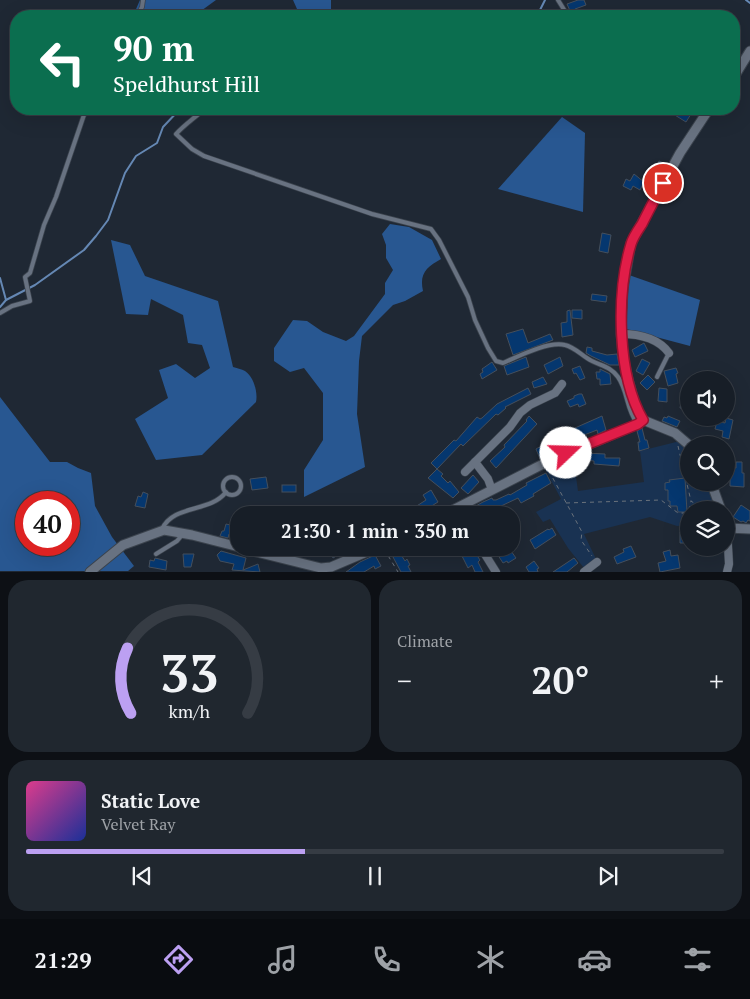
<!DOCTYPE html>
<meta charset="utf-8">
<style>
:root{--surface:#171e27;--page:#20272f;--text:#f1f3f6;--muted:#9ea2a7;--line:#363c44;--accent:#bca0f2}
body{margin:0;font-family:"PT Serif",serif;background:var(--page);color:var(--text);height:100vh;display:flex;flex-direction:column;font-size:19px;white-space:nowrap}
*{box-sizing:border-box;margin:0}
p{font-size:16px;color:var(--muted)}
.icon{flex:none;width:28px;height:28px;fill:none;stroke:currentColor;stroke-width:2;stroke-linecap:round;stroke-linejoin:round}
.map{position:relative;height:572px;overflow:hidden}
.sheet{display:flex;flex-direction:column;gap:8px;padding:8px;background:#0d1015;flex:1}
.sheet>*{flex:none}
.hud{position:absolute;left:10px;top:10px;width:730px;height:105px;border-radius:20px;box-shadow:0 5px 20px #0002,0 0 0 1px var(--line);background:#0b6e4f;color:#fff;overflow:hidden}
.tools{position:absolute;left:680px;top:371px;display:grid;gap:10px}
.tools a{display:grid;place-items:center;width:55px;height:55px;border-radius:50%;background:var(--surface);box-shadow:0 5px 20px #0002,0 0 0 1px var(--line);font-size:25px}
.speed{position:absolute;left:15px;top:491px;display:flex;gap:10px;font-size:25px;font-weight:700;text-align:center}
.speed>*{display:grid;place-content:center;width:65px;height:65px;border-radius:50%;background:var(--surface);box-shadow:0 5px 20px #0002,0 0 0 1px var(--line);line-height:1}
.speed .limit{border:8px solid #d22;background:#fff;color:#111}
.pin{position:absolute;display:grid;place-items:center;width:42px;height:42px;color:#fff;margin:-21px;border:2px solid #fff;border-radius:50%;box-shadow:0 1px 5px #0007}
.me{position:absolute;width:55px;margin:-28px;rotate:69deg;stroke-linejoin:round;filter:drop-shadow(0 0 4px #0008)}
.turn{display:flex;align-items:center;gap:18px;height:105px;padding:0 20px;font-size:22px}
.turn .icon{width:65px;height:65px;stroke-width:2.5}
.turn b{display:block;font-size:35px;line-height:42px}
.big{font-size:38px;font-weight:800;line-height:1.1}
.sheet .widget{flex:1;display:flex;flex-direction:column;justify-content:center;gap:8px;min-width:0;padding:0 18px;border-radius:20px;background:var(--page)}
.sheet .dial{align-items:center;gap:0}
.dial svg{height:130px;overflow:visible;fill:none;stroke:var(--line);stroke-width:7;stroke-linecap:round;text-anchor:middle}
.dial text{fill:var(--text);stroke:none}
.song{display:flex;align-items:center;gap:15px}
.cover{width:60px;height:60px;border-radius:8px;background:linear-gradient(135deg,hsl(330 70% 55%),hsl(230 70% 35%))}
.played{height:5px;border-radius:2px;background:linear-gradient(90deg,var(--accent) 40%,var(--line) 40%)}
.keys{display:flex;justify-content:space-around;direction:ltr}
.heat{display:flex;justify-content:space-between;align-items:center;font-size:28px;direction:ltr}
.sheet .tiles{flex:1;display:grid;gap:8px;grid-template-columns:1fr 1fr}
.widget:last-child{grid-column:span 2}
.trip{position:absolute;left:230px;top:506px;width:290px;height:50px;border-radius:20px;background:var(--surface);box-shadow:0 5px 20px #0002,0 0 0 1px var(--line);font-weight:800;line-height:50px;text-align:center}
.menu{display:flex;height:80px;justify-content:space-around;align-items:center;background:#090c10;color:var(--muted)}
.menu .icon{width:35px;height:35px}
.menu .active{color:var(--accent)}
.menu b{font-size:22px;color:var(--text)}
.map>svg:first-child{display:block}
</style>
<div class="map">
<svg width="750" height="572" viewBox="0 0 750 572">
<rect width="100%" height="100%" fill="#1f2834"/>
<polygon fill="#193252" points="680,441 689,450 689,482 706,483 716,510 689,510 689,525 677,526 650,517 584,534 596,559 584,568 568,548 550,519 543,522 536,512 561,499 544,467 573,455 578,491 644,482 640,451"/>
<g fill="#285791" fill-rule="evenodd">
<polygon points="140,0 216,0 194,16 133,16"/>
<polygon points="293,0 331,0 331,16 292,16 297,9"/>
<polygon points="562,117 585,133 583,212 498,189"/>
<path d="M 390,224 L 409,227 L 432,240 L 441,259 C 427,267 419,273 423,291 L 405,301 L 393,305 L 362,336 L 359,361 L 357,414 L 365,467 L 304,497 L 304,470 L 323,440 L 323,393 L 304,368 L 290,372 L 274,361 L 274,348 L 293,320 L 307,321 L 323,332 L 346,341 L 354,336 L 385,294 L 385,283 L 393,270 L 386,258 L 386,245 L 382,234 Z"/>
<path d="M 111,240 L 130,245 L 145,276 L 218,301 L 233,367 C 236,368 242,369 245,371 C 254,377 258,393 256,402 L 202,455 L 156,460 L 135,419 L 168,398 L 159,370 L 176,364 L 195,378 L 210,368 L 202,345 L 188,343 L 183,315 L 151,299 L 148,315 L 126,314 Z"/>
<polygon points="629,275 700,300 690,346 626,329"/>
<path d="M 0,397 L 50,462 L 67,462 L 78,468 L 91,473 L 95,506 L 112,537 L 134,566 L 128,571 L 0,571 ZM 26,502 L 69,502 L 69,545 L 26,545 Z"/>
</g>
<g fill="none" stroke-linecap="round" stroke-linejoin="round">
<g stroke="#6588b4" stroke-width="2">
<polyline points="746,0 750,3"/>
<polyline points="537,16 545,0"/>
<polyline points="0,278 6,300"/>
<polyline points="0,307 6,300 35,285 84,250 96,236 108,220 125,173 136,156 157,143 163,127 180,109"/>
</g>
</g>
<g fill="#05376f" stroke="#454f5c">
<polygon points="578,0 584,0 586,5 575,9 576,11 571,13 567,4"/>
<polygon points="672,109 682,109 691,114 686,122 670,112"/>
<polygon points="659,161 666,164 660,176 653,173"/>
<polygon points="634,174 644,182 640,190 633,186 631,190 623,186 626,179 630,181"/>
<polygon points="602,233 611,235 608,253 599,251"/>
<polygon points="592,294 607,296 606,302 591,300"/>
<polygon points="570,310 573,335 562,337 561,323 567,322 567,311"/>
<polygon points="572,310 582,310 582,319 572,318"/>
<polygon points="523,329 528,343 550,334 553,340 513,355 506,334"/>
<polygon points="644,343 648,351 635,357 632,350"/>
<polygon points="587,347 592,348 592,351 607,355 617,354 619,365 610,365 591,356 586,353"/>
<polygon points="526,357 529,367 507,375 504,366"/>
<polygon points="560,357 563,366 548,374 544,365"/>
<polygon points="642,359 650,363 643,375 636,371"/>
<polygon points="492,362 497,370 482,379 480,374 483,372 482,369"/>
<polygon points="580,366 585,378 580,380 576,373 574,374 572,369"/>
<polygon points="676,368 678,373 676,374 678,383 668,386 664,371"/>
<polygon points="600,369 610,374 611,384 600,385 600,379 597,379 596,372 600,372"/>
<polygon points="648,375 655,382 647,390 640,383"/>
<polygon points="543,377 547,384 534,388 532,382"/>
<polygon points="528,388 531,394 505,407 506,408 498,415 496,414 463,446 461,444 437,469 431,463 454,440 456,441 477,417 480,419 482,418 497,404"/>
<polygon points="659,388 667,389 667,402 658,401"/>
<polygon points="683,392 689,393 687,402 689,402 689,409 680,408"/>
<polygon points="579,394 582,394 586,404 579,407 578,404 570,407 567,401 574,398 574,396"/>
<polygon points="529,416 537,424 496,468 490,461 505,447 504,445 527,421 526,420"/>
<polygon points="602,416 606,430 598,434 597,430 571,440 572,445 540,459 536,449 541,446 542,449 552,444 550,439"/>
<polygon points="668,416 680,421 677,427 662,421 664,417 667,418"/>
<polygon points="726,418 733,420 729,439 722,437 723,431 715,429 717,421 725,423"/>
<polygon points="642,428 645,440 647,440 649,448 639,451 638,442 640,442 637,431"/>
<polygon points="585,453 605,454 605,458 620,458 619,466 594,464 594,461 585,460"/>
<polygon points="736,462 742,462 742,473 744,473 744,487 730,486 730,467 736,468"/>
<polygon points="437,469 443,474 441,476 448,483 450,481 459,492 453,498 428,478"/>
<polygon points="546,473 551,483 533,494 534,496 521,503 518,498 482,515 469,515 467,511 483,502 492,498 493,500 496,500 509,494 510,495 527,485 526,483"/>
<polygon points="473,475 479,482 468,494 461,488"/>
<polygon points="266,477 268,488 252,490 250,479"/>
<polygon points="685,478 687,512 678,512 677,506 670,506 670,501 668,501 668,490 665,490 665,483 670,482 669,480"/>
<rect x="282" y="485" width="14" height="7"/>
<polygon points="431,490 438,502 417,515 407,515 413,511 412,509 426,500 423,495"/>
<polygon points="143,492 148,494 145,508 135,506 138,496 141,497"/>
<polygon points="741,505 750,511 750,521 748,520 746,523 743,521 741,522 733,517"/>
<polygon points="226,524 239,527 236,536 229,534 228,538 220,536 222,531 224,531"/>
<polygon points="552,528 556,535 535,549 530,540 548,529 549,530"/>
<polygon points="689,531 689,543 680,543 680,532"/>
<polygon points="631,546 636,557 617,564 614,557 624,552 623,549"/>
<polygon points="328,548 345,548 336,552 338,555 333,558"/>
<polygon points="458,548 472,548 480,560 478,562 483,572 475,572 472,565 468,568"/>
<polygon points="497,548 503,548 507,554 511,551 516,558 508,563 507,561 503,563 494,549"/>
<polygon points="670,550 671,556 678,555 680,568 660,572 658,563 666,561 663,552"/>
<polygon points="221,551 246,558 243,570 258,564 260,572 232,570 234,564 220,561 217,555"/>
<polygon points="400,553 405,561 407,559 410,565 408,566 411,572 401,572 393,557"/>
<polygon points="183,554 194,554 191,567 184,567"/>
<polygon points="375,555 381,566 375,569 374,566 364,572 346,572 360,562"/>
<polygon points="155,558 167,561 166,570 149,567 150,560 154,561"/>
<polygon points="574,558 578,563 567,572 553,572"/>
<polygon points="534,561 539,568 537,569 538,572 529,572 526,567"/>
</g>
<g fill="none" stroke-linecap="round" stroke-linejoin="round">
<defs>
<g id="service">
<polyline points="558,0 568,16"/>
<polyline points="137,16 142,7 143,0"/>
<path d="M 204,109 C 195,118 185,124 176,134 L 192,149 L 204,156 L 372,214 L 431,229 L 439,240 L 468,297 L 475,320 L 488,348 L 496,361 L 503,363 C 519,356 548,341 565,345 C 575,347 583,357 592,361 C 602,366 611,367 618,377 C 628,391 626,409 637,423"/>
<polyline points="0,313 12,306 30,301 25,277 30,273 44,225 56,197 86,109"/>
<polyline points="657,377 669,353"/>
<circle cx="232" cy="486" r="9"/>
<polyline points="712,486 719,482"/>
<path d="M 162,529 C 174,504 210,513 226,492"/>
<polyline points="156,554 177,541 182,535"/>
</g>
<g id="minor">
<path d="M 621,334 C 640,334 658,338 669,353"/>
<polyline points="465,472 475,462"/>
<polyline points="492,490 488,479 475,462 510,427 520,413 530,405 555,393 562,384"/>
<polyline points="727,528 729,564 727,572"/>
<polyline points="481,548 496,572"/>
<polyline points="584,572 597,562"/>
</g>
<g id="tertiary">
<polyline points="734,77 750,51"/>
<polyline points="689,445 675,433 643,420 637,411 628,379 623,355 621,334 623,289 631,243 680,153 709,109"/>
<polyline points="711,482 721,510"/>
<polyline points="443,515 545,463 638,424 643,420"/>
<polyline points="726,527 727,528 750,529"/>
<polyline points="240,548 321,568 331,567 376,548"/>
<polyline points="90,572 123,545 164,530 192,535 239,547"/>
</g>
</defs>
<use href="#service" stroke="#3b434d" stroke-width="5.5"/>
<use href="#minor" stroke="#3b434d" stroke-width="9"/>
<use href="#tertiary" stroke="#3b434d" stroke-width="11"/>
<g stroke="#6a727c" stroke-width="1" stroke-dasharray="4 4" stroke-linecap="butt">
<polyline points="678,446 691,501"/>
<polyline points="549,471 582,532 581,540 592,556"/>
<polyline points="566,503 661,500 678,513 689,513"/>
<polyline points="689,510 691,501 704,510"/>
<polyline points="384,549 398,572"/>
</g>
<use href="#service" stroke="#687281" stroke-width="4"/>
<use href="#minor" stroke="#687281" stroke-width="8"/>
<use href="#tertiary" stroke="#687281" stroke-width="9"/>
</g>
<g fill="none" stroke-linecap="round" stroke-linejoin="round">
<defs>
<path id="route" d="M 566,453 L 638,424 L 643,420 C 617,375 616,294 631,244 C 633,237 638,230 642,224 C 649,210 656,197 663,183"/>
</defs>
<use href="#route" stroke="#92132f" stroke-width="12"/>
<use href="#route" stroke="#e11d48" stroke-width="9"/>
</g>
</svg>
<div class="tools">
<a><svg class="icon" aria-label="sound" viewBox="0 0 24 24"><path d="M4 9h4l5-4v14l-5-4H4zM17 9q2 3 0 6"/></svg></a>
<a><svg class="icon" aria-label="search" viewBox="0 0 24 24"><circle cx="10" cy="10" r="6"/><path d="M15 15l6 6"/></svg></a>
<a><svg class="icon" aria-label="layers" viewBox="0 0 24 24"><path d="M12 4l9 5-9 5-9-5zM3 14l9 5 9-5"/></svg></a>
</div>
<div class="speed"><div class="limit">40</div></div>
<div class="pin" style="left:663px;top:183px;background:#d93025"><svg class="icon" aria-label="arrive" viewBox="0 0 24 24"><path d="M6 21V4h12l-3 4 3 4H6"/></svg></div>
<svg class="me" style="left:566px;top:453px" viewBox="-20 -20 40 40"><circle r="19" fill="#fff"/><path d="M0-13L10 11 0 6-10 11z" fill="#e11d48"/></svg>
<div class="trip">21:30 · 1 min · 350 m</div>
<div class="hud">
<div class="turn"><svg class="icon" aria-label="left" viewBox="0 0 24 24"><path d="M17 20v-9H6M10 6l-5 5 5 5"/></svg><div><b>90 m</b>Speldhurst Hill</div></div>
</div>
</div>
<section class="sheet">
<div class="tiles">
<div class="widget dial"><svg viewBox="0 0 100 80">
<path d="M14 69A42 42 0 1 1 86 69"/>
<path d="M14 69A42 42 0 0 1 12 29" stroke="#bca0f2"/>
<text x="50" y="56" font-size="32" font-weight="700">33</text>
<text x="50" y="72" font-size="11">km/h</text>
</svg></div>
<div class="widget"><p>Climate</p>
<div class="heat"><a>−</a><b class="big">20°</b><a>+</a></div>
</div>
<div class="widget">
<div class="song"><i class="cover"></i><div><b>Static Love</b><p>Velvet Ray</p></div></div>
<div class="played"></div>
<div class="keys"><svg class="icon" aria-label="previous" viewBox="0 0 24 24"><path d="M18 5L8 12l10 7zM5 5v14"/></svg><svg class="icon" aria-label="pause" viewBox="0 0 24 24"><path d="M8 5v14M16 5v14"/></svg><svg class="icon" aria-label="next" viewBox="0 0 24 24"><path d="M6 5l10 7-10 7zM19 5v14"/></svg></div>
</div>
</div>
</section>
<nav class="menu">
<b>21:29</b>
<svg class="icon active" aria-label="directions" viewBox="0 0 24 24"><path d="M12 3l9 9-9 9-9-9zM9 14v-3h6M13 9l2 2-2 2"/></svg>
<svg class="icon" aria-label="music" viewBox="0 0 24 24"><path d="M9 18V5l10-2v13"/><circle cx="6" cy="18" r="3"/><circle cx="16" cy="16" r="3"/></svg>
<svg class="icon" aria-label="phone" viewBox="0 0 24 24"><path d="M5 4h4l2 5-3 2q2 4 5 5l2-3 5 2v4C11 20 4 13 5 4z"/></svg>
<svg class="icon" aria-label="climate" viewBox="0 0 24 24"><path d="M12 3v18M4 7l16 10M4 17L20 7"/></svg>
<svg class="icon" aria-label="car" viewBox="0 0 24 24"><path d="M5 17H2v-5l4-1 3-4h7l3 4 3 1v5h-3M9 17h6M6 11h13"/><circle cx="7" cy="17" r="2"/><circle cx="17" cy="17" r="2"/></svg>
<svg class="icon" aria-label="filters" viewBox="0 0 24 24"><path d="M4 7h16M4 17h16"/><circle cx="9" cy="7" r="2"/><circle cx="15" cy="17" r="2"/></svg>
</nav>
